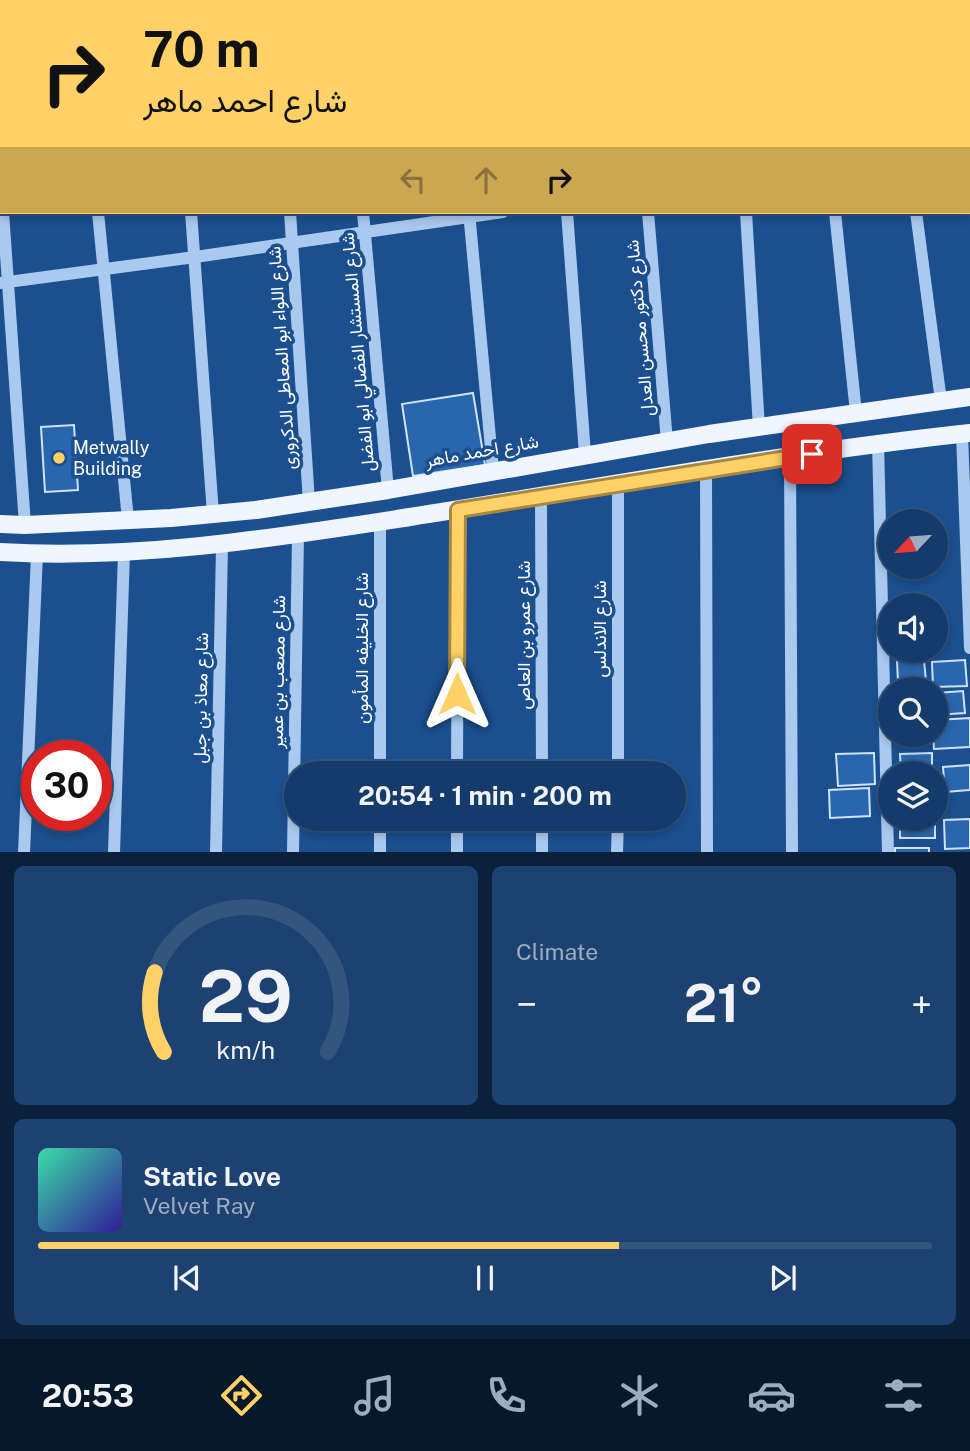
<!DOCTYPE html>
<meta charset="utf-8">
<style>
:root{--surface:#143b6b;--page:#1d4271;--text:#f1f3f6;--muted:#9dadc1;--line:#33557e;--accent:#ffd166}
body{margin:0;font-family:"Public Sans",Vazirmatn,sans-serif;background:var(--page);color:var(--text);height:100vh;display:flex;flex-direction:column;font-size:26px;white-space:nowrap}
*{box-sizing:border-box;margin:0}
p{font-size:23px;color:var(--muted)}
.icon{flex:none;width:38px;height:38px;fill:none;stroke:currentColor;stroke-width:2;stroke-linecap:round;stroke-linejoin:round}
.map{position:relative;height:852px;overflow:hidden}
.side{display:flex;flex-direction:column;gap:14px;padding:14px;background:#0b203b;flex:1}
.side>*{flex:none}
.guide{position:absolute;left:0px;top:0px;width:971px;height:214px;box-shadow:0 4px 10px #0003,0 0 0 2px var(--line);background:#ffd166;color:#111;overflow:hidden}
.needle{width:46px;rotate:244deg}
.controls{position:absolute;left:878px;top:509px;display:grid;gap:14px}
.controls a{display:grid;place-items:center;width:70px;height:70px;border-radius:50%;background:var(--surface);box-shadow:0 4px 10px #0003,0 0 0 2px var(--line);font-size:35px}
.speed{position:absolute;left:21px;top:740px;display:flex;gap:14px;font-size:35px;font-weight:700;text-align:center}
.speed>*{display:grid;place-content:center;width:91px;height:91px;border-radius:50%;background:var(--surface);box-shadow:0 4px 10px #0003,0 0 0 2px var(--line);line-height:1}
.speed .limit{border:10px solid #d22;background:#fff;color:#111}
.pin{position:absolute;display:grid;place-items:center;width:60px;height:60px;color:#fff;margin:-30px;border-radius:14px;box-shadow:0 4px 10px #0006}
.me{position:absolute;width:77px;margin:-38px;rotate:0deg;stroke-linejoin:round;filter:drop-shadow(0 0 5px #0008)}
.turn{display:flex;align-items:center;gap:24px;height:147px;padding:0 28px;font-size:32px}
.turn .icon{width:91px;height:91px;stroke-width:2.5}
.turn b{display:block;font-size:49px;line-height:60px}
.lanes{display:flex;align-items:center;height:66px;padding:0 28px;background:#0003;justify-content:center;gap:35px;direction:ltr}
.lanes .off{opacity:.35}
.big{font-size:52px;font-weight:700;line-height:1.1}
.side .tile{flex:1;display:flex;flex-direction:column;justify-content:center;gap:10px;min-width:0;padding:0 24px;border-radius:10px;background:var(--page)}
.side .dial{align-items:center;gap:0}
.dial svg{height:182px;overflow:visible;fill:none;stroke:var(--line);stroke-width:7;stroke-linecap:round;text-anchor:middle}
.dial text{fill:var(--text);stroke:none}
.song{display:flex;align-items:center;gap:21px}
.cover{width:84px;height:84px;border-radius:10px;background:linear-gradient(135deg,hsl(160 70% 55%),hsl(250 70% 35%))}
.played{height:7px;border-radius:4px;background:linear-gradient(90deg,var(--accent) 65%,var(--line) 65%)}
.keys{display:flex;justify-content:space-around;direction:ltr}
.heat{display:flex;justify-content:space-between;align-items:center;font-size:38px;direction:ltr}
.side .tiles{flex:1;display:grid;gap:14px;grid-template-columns:1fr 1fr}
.tile:last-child{grid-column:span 2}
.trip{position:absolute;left:284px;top:761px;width:402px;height:70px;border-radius:35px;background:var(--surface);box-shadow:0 4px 10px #0003,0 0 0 2px var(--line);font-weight:700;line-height:70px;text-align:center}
.menu{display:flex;height:112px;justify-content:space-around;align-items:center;background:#08182b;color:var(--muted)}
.menu .icon{width:49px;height:49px}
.menu .current{color:var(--accent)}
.menu b{font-size:32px;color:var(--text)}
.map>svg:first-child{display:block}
</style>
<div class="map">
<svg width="970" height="853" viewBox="0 0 970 853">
<rect width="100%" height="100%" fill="#1b4f8f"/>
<g fill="#2a66ad" stroke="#cfe3fa" stroke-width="2">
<polygon points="473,393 485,465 413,476 402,404"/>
<polygon points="74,425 78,490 45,492 41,427"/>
<polygon points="924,660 926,681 898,682 897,661"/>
<polygon points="965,660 967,686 933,687 932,662"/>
<polygon points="926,681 927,690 896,690 896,685"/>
<polygon points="963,691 965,713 936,715 936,693"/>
<polygon points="970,718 970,747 934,749 933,735 936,735 936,720"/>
<polygon points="874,753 875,784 838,786 836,754"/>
<polygon points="932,753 932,774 901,774 900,754"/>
<polygon points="970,765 970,790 945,792 943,767"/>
<polygon points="869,788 870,816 830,818 829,790"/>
<rect x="900" y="819" width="35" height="19"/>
<polygon points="970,819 970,848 945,849 944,820"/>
<rect x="895" y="848" width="34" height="5"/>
</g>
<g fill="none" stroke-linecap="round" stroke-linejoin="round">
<g stroke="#a9c9ee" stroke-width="12">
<polyline points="83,0 83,2"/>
<polyline points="173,0 173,2"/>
<polyline points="272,0 273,2"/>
<polyline points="349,0 349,2"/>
<polyline points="449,0 449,2"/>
<polyline points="549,0 549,2"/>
<polyline points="629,0 629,2"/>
<polyline points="732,0 732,2"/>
<polyline points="812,0 812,2"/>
<polyline points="953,0 954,2"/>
<polyline points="970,91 970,94"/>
<polyline points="0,184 2,203"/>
<polyline points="3,212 25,525"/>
<polyline points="98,212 128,520"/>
<polyline points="191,212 213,514"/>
<polyline points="290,212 309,502"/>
<polyline points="363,212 388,490"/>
<polyline points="469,212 493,470"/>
<polyline points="567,212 585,454"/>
<polyline points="648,212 667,442"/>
<polyline points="746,212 759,428"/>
<polyline points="835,212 856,413"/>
<polyline points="916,212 941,401"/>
<polyline points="0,283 195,257 503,212"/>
<polyline points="962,434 970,648"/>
<polyline points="878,442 888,853"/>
<polyline points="790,457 792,853"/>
<polyline points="706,471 707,853"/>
<polyline points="541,497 542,774"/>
<polyline points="380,522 380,774"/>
<polyline points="457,774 458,510"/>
<polyline points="618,774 618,485"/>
<polyline points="380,819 380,853"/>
<polyline points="542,819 542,853"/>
<polyline points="24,853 37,554"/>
<polyline points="114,853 124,552"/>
<polyline points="216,853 222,545"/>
<polyline points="293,853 298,535"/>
<polyline points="457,853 457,819"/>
<polyline points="617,853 618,819"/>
</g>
<g stroke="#f0f6ff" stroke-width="18">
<polyline points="0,524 25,525 171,518 256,510 388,490 709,434 970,397"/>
<path d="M 0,552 C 139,560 274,538 410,517 C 596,488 783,453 970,433"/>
</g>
</g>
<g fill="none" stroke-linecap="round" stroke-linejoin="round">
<defs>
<polyline id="route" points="457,694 458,510 812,454"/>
</defs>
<use href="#route" stroke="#a68842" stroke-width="18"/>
<use href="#route" stroke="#ffd166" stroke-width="12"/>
</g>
<circle fill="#ffd166" stroke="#1b4f8f" stroke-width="2.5" cx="59" cy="458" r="7"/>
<g text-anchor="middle" stroke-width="7" stroke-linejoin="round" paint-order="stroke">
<g font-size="18" fill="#fff" stroke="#1b4f8f">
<text transform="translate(640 328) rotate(-95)" y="6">شارع دكتور محسن العدل</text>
<text transform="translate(358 352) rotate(-95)" y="6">شارع المستشار الفضالي ابو الفضل</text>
<text transform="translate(282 358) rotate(-94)" y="6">شارع اللواء ابو المعاطى الدكرورى</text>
<text transform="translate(482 451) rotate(-10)" y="6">شارع احمد ماهر</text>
<text transform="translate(600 629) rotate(-90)" y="6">شارع الاندلس</text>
<text transform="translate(524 635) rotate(-90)" y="6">شارع عمرو بن العاص</text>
<text transform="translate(362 648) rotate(-90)" y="6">شارع الخليفه المأمون</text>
<text transform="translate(278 672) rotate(-89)" y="6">شارع مصعب بن عمير</text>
<text transform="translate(201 698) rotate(-89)" y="6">شارع معاذ بن جبل</text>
</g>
<g font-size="18" fill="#fff" stroke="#1b4f8f" text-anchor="start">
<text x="73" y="454">Metwally<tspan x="73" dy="21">Building</tspan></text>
</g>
</g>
</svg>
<div class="controls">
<a><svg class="needle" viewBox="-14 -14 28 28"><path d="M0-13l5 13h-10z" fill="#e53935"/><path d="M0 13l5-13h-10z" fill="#9dadc1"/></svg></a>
<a><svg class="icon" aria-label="sound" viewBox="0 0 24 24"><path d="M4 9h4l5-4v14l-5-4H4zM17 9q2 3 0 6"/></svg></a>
<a><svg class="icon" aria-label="search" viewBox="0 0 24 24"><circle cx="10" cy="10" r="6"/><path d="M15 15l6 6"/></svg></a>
<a><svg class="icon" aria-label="layers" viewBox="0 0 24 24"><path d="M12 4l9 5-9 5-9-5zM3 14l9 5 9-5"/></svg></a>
</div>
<div class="speed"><div class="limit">30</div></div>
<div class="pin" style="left:812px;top:454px;background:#d93025"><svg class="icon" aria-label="arrive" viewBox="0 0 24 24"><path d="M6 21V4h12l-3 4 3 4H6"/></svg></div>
<svg class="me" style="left:457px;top:694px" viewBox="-20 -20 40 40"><path d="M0-17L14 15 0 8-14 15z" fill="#ffd166" stroke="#fff" stroke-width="4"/></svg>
<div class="trip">20:54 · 1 min · 200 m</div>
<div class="guide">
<div class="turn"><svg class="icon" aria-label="right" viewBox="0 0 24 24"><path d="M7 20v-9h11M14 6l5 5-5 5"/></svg><div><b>70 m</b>شارع احمد ماهر</div></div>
<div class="lanes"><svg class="icon off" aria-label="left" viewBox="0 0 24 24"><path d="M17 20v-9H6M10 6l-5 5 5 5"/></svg><svg class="icon off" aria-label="ahead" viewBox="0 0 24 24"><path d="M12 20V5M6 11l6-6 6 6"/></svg><svg class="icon" aria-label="right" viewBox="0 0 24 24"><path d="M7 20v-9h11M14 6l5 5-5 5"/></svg></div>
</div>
</div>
<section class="side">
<div class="tiles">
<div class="tile dial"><svg viewBox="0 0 100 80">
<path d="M14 69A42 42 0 1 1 86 69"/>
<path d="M14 69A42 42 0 0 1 10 34" stroke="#ffd166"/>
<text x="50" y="56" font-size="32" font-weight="700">29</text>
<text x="50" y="72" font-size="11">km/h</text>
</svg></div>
<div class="tile"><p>Climate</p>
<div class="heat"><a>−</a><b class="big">21°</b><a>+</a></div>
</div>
<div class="tile">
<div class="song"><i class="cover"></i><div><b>Static Love</b><p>Velvet Ray</p></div></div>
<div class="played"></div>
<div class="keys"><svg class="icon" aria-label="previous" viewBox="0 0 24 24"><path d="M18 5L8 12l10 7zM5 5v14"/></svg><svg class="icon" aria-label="pause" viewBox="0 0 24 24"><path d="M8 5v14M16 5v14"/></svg><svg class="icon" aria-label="next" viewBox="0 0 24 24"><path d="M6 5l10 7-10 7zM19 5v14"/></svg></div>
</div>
</div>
</section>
<nav class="menu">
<b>20:53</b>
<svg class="icon current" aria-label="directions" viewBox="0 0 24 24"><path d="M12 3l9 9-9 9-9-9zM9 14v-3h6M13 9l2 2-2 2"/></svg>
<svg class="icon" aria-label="music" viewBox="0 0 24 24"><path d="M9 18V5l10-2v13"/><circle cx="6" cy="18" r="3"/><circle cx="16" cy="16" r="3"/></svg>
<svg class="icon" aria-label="phone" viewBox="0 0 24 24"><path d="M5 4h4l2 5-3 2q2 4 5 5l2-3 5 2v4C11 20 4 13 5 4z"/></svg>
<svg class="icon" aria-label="climate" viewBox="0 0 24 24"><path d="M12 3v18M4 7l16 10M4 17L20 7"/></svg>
<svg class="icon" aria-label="car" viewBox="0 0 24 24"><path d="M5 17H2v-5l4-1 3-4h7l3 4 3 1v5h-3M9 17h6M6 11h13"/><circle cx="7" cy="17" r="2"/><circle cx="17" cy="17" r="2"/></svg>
<svg class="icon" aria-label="filters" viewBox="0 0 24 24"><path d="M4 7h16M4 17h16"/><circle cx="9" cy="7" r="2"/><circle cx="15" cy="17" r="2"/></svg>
</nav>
